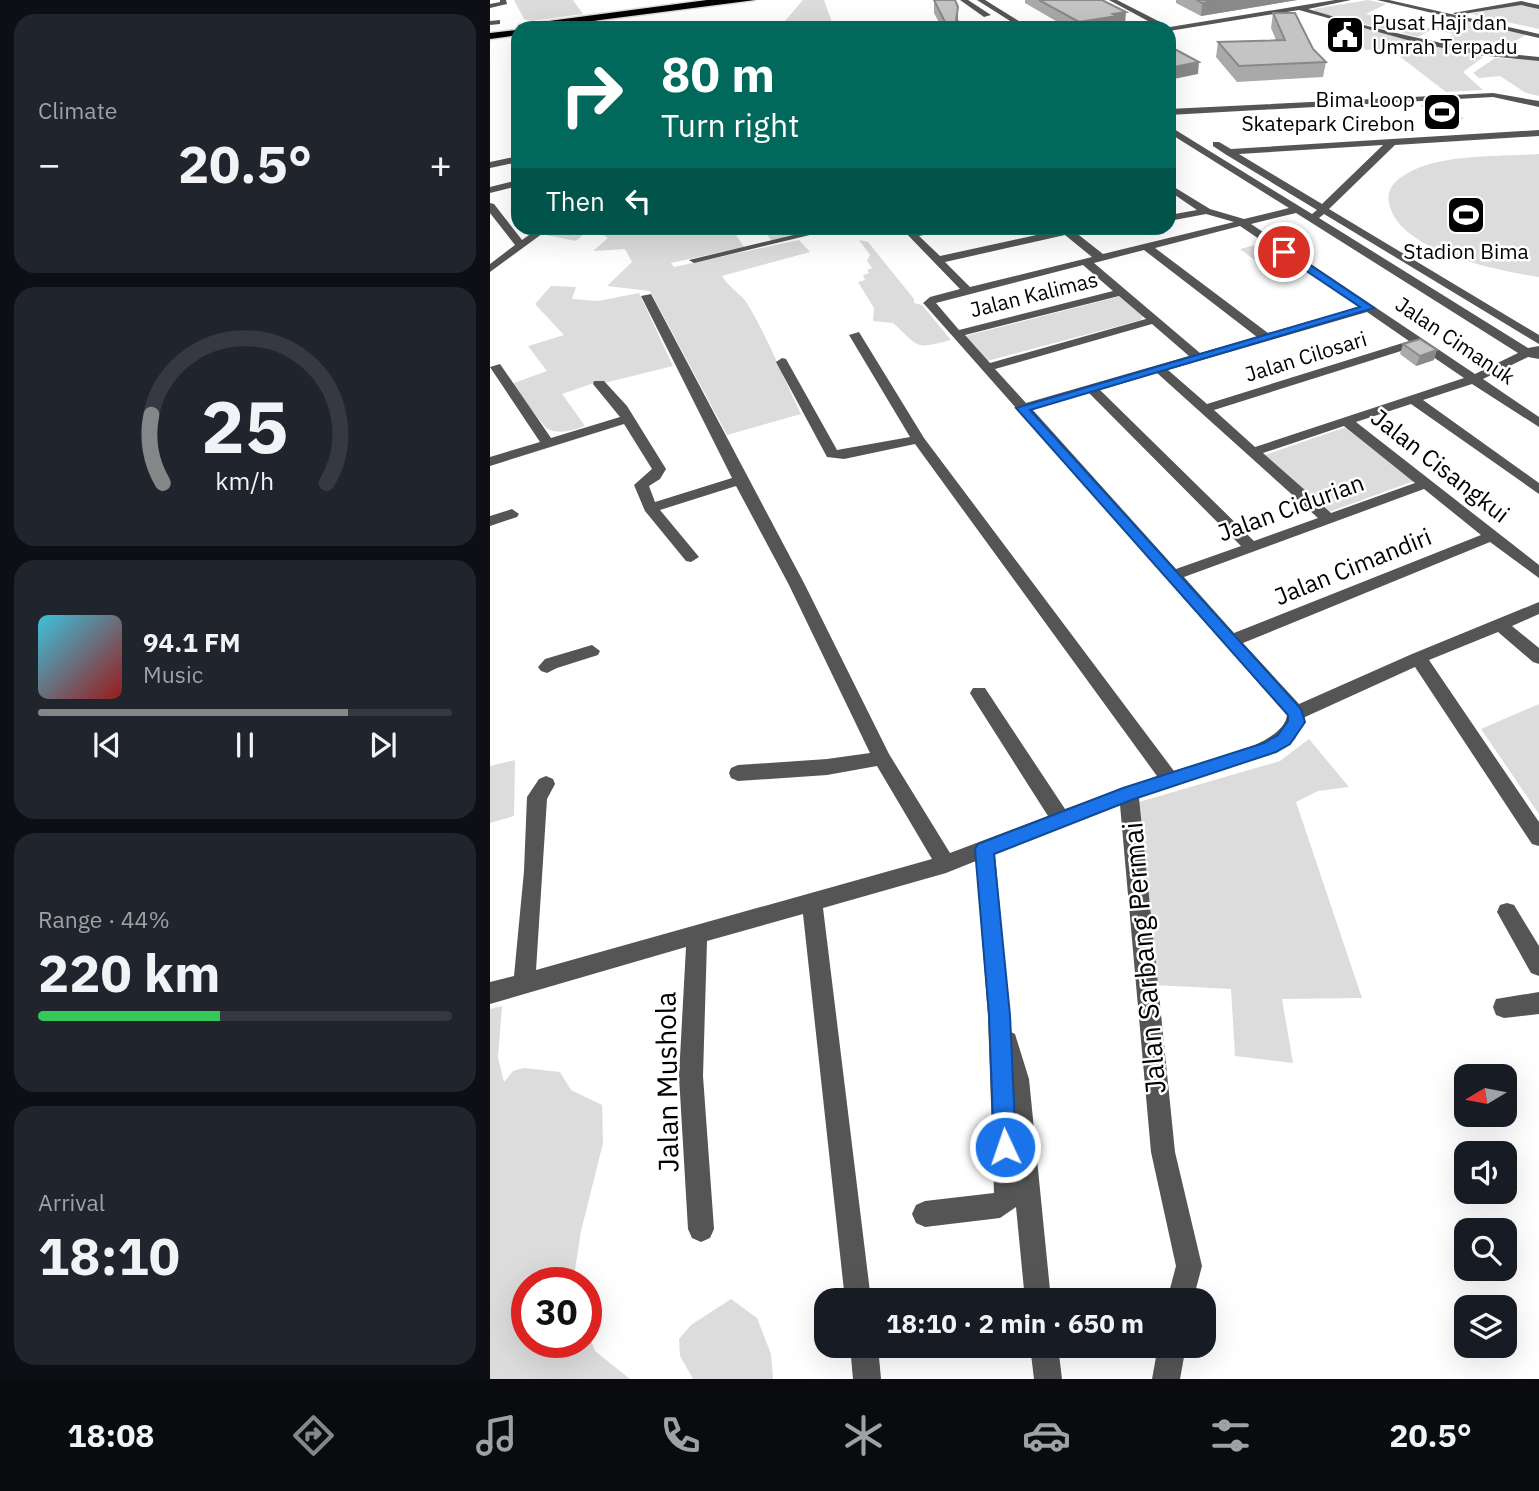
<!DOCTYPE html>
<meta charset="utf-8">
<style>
:root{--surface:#171b24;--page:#20242c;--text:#f1f3f6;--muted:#9ea1a6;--line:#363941;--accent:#858687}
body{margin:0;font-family:"IBM Plex Sans",sans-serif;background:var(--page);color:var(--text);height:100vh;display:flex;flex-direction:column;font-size:26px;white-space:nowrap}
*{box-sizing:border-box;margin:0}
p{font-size:23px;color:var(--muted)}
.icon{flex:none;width:38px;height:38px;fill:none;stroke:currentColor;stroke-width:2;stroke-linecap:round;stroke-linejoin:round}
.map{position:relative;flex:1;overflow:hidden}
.drawer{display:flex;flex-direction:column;gap:14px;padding:14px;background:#0d0f14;width:490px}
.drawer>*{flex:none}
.banner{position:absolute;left:21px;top:21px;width:665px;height:214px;border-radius:21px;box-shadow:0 7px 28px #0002;background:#00695c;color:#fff;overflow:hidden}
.needle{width:46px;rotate:260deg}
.fabs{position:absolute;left:964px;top:1064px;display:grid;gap:14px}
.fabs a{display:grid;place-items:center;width:63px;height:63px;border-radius:14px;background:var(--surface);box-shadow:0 7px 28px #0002;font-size:35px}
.speed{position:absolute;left:21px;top:1267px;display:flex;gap:14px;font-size:35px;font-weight:700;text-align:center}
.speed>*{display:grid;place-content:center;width:91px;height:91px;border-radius:50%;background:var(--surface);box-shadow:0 7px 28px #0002;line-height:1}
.speed .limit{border:10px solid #d22;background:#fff;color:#111}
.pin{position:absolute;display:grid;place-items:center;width:60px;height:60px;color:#fff;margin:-30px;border:4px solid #fff;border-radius:50%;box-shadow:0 2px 7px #0007}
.me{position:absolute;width:77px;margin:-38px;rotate:357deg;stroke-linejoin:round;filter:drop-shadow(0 0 5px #0008)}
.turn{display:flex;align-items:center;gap:24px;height:147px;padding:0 35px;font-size:32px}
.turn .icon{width:91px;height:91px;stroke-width:2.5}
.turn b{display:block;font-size:49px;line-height:60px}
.then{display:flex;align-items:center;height:66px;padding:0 35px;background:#0003;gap:14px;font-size:26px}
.big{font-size:52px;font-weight:800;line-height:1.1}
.drawer .widget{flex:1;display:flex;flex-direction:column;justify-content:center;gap:10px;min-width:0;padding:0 24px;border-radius:21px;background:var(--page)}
.drawer .dial{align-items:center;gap:0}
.dial svg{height:182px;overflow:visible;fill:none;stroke:var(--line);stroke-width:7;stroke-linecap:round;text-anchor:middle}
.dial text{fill:var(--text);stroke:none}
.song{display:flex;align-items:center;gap:21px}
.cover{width:84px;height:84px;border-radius:10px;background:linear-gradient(135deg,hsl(190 70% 55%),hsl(0 70% 35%))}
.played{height:7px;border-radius:4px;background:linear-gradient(90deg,var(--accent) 75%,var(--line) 75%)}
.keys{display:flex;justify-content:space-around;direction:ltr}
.heat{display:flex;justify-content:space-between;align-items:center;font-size:38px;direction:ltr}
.charge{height:10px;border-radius:5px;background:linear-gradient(90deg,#34c759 44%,var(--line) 0)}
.trip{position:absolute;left:324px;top:1288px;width:402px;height:70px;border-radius:21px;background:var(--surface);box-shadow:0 7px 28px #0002;font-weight:800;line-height:70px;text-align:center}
.menu{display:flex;height:112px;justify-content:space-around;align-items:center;background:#090b0e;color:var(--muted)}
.menu .icon{width:49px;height:49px}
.menu .selected{color:var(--accent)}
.menu b{font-size:32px;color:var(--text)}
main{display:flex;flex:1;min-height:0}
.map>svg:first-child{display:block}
</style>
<main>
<section class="drawer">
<div class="widget"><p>Climate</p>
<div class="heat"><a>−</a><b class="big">20.5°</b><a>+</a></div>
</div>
<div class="widget dial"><svg viewBox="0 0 100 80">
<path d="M14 69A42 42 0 1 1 86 69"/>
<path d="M14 69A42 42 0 0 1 9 39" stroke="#858687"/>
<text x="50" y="56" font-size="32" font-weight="700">25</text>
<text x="50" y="72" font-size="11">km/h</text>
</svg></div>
<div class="widget">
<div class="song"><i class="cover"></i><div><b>94.1 FM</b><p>Music</p></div></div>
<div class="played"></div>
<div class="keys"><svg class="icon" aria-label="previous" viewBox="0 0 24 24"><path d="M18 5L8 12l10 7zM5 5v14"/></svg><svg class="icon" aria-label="pause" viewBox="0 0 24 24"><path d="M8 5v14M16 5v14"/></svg><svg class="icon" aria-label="next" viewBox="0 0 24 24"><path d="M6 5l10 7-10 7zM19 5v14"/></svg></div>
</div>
<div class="widget"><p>Range · 44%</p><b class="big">220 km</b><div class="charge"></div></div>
<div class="widget"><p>Arrival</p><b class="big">18:10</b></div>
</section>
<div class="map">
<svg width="1049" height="1379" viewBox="0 0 1049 1379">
<rect width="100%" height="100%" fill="#fff"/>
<g fill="#dcdcdc">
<polygon points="24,0 83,0 93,14 41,21 34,19"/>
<polygon points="313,0 334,0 344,28 289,28"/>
<polygon points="878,0 896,4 876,14 943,29 964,19 1036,35 1016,46 991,40 976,48 951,42 964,34 943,29 928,37 827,13 823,9"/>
<polygon points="1031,4 1049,8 1049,29 981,14"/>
<polygon points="863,25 993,57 973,72 993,90 956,92 900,49 875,50"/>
<polygon points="1005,58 1049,60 1049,96 1036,93 1010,76 989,78 983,73"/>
<polygon points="955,104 974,119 948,121 930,105"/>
<path d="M 1049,154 L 1049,277 C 1009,271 913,252 900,207 C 895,193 902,183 913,176 C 946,153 1009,157 1049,154 Z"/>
<path d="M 66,228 L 336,228 L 282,241 L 272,229 L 246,235 L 254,247 L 181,263 L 184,267 L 309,240 L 320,252 L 232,276 C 239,288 252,294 258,305 C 279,340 293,377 311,414 L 237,435 L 160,291 L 117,286 L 142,262 L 135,249 L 103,251 L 118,238 L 112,234 L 94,234 L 86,241 L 56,235 Z"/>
<path d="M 369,240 L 378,242 L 424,299 L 424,303 L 432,305 L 461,340 C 423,350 430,347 403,323 L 383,321 L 384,308 L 368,282 L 375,280 L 373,275 L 379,273 L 377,270 L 382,268 L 377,261 L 380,255 Z"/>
<polygon points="769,244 805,269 784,274 750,249"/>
<path d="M 61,286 L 86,287 L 82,299 L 108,301 L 149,293 L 183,366 L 106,385 L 104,383 L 72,394 L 95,426 C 82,431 68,435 56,428 L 21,384 L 57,371 L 38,346 L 74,335 L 45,304 Z"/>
<polygon points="631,296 653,316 651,320 497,361 475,336"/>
<polygon points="856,427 924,481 839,512 775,455"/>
<polygon points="1049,704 1049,814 991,729"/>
<polygon points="819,739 859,787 828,791 806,802 872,998 792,999 803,1063 745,1056 741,989 665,985 649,802 790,761"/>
<polygon points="25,760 24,816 0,823 0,766"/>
<polygon points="12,1006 8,1058 14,1082 23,1071 34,1068 70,1072 81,1090 112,1105 113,1143 91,1231 83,1283 37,1283 37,1342 96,1342 96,1328 105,1351 140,1379 0,1379 0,1009"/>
<polygon points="241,1299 267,1318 281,1354 283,1379 203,1379 190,1356 189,1339 201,1325"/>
</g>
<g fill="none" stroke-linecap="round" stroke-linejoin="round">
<defs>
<polygon id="highway" points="217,0 265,0 48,28 28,28 28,35 0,39 0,33 26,30 29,25"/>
</defs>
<use href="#highway" stroke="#dbdbdb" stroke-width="3"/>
<g fill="#555" fill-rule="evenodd">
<polygon points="10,0 16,0 17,4 0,8 0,4 10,2"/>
<polygon points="470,0 478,0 501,15 494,17"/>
<polygon points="487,0 495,0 540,28 531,28"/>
<path d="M 619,0 L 627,0 L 680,27 L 845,0 L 861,0 L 818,9 C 894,32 970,50 1049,57 L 1049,61 L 988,55 L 928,43 L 809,10 L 679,31 L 679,28 L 671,28 Z"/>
<polygon points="887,0 899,0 1049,34 1049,38"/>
<polygon points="1031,1 1049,5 1049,9 1031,5 967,15 963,13"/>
<polygon points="10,20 10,24 0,25 0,21"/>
<polygon points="105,20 121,26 122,28 112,28 102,24"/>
<polygon points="1003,93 1049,101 1049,107 1003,97 679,115 679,109"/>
<path d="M 679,126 L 822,214 L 827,210 L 735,154 L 723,146 L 723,142 L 729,142 L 741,149 L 1049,130 L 1049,136 L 905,145 L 839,209 L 1049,335 L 1049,344 L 834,214 L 829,218 L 1038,348 L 1049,346 L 1049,359 L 1038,357 L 993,379 L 1049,417 L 1049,427 L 982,384 L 933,400 L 1049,483 L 1049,494 L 921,404 L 866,422 L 1049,565 L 1049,578 L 1000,542 L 753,643 L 809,704 L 922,654 L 1049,602 L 1049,614 L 1022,626 L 1049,648 L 1049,664 L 1043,662 L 1008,632 L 939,660 L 1049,822 L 1049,846 L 1042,844 L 925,667 L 815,717 L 805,739 L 787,752 L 649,798 L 685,1152 L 712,1266 L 703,1300 L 677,1300 L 686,1266 L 661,1152 L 630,805 L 505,854 L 521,1032 L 525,1034 L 539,1079 L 561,1300 L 535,1300 L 526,1207 L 510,1218 L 435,1227 L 426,1223 L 422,1214 L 426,1205 L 435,1201 L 504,1193 L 498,1015 L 486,861 L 456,873 L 333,908 L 381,1300 L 355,1300 L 313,914 L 217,941 L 213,1076 L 224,1229 L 220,1238 L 211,1242 L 202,1238 L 198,1229 L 189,1076 L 196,947 L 0,1004 L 0,982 L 24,976 L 34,871 L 37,797 L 49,779 L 56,776 L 63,779 L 65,784 L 57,799 L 46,970 L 442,859 L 387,766 L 337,775 L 248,781 L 241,778 L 239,773 L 241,768 L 248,765 L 337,759 L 380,753 L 299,585 L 246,486 L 170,510 L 209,557 L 201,562 L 196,561 L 155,511 L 144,485 L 162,469 L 134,424 L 0,466 L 0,457 L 50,442 L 0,367 L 10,364 L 61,438 L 130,417 L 103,384 L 104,381 L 114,381 L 137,406 L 176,469 L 170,479 L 159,486 L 165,502 L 242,478 L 151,296 L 161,294 L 315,585 L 399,754 L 460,853 L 558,816 L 483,698 L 480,693 L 483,688 L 495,688 L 575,809 L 667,776 L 425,444 L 354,459 L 337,457 L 286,362 L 292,358 L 296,359 L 347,450 L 420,437 L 359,335 L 369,332 L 434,438 L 684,771 C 711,762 794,746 797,715 L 435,305 L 433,303 L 440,297 L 470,289 L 411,228 L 421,228 L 424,230 L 456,228 L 455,230 L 429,236 L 450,256 L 569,230 L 568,228 L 596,228 L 585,232 L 613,254 L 744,222 L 716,214 L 679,221 L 679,215 L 707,210 L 679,191 L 679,184 L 720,209 L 754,219 L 799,208 L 679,133 ZM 893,145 L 832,204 L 749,154 ZM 806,213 L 1028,353 L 985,374 L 761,224 ZM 750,226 L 869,307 L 778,333 L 665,248 ZM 575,235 L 602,257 L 480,287 L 455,262 ZM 654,250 L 767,337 L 710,353 L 604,263 ZM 593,265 L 623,291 L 469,330 L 446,303 ZM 629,296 L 656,319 L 500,363 L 475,335 ZM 877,312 L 919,341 L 717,404 L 678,370 ZM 662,324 L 699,356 L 536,403 L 505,369 ZM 927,346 L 974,378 L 765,447 L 724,410 ZM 667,373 L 828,518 L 764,541 L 610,390 ZM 599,393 L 751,546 L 686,569 L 542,409 ZM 854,426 L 925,483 L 841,513 L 773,453 ZM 934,489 L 991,535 L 744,633 L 694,577 Z"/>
<polygon points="28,156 28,162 0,168 0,162"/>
<polygon points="28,180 28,186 0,193 0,187"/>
<polygon points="0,203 4,204 32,240 49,228 60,228 0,272 0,264 25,245 0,213"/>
<polygon points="333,228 349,228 204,263 199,260"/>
<polygon points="22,509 29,514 27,517 0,526 0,516"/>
<polygon points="102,645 110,651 108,655 67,668 57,673 51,671 48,667 55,659"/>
<polygon points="1017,903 1024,905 1049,946 1049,976 1041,973 1007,912 1010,905"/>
<polygon points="1049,992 1049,1014 1014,1018 1006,1015 1003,1007 1006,999"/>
<polygon points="360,1346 388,1346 391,1379 363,1379"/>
<polygon points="540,1346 568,1346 572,1379 544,1379"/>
<polygon points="668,1346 696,1346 690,1379 662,1379"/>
</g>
<use href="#highway" fill="#000" fill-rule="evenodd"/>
</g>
<g fill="#a9a9a9">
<polygon points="444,0 469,20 468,28 452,28 444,13"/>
<polygon points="535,0 612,0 635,24 626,25 626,27 622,28 578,28 535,3"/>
<polygon points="686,0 807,0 711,16 686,3"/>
<polygon points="783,13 836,62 833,77 747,82 726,57 728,42 786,40 781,28"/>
<polygon points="913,344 944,360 926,366 910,354"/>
</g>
<g fill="#898989">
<polygon points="728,0 807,0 711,16 712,3"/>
<polygon points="468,7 468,28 465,28"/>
<polygon points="636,12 635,24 626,25 626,27 588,28 589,22"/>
<polygon points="709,62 708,74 679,80 679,68"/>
<polygon points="947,350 944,360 926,366 930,356"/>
</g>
<g fill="#c4c4c4" stroke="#898989" stroke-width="2">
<polygon points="444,0 465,0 468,7 465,28 458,28"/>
<polygon points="549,0 612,0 636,12 623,14 627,16 589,22"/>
<polygon points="707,0 728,0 712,3"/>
<polygon points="783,13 805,13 823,49 836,62 749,66 728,42 795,40"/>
<polygon points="679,46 709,62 679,68"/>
<polygon points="930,339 947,350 930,356 913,344"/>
</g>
<polygon fill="#1a73e8" stroke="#114b97" stroke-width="2" points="791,250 798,250 884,308 540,410 811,709 815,722 800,744 786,752 644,799 504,854 520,1015 526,1147 523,1155 515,1158 507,1155 504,1147 499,1015 485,849 488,844 633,788 774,743 788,735 798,721 798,715 526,408 870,307 791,254"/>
<defs>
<symbol id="civic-square" viewBox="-11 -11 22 22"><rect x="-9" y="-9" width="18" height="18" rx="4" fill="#000" stroke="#fff"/><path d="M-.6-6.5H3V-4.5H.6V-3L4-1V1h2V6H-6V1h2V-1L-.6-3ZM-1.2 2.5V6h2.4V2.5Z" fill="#fff"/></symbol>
<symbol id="stadium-square" viewBox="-11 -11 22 22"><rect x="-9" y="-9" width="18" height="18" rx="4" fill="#000" stroke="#fff"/><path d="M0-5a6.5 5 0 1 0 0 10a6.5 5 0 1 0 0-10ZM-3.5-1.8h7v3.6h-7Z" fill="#fff"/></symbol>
</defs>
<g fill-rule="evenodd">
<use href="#civic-square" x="833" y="13" width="44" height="44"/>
<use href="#stadium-square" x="930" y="90" width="44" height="44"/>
<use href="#stadium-square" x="954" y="193" width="44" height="44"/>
</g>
<g text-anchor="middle" stroke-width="5" stroke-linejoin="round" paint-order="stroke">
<g font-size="21" fill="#000" stroke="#fff" text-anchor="start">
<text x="882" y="30">Pusat Haji dan<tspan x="882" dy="24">Umrah Terpadu</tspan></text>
<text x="925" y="107" text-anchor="end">Bima Loop<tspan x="925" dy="24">Skatepark Cirebon</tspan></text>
<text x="976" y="259" text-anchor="middle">Stadion Bima</text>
</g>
<g font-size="21" fill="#000" stroke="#fff">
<text transform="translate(544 295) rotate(-14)" y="7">Jalan Kalimas</text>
<text transform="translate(965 341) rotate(34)" y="7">Jalan Cimanuk</text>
<text transform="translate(816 357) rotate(-17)" y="7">Jalan Cilosari</text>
</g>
<g font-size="24" fill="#000" stroke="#fff">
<text transform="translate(950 466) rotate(38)" y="8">Jalan Cisangkui</text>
<text transform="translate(801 508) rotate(-20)" y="8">Jalan Cidurian</text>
<text transform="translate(863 567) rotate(-22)" y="8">Jalan Cimandiri</text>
</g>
<g font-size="28" fill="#000" stroke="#fff">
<text transform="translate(654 958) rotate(-95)" y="10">Jalan Sarbang Permai</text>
<text transform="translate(177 1082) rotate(-91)" y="10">Jalan Mushola</text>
</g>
</g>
</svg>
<div class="fabs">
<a><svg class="needle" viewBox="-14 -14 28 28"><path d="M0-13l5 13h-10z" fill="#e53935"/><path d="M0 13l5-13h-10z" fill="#9ea1a6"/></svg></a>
<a><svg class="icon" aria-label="sound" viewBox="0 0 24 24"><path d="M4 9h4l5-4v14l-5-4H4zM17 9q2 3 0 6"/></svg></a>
<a><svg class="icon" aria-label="search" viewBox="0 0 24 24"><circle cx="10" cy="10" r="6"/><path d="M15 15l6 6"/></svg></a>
<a><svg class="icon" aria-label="layers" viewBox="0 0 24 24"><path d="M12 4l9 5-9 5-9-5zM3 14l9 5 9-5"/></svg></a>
</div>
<div class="speed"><div class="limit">30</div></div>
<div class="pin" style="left:794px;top:252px;background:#d93025"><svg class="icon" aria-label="arrive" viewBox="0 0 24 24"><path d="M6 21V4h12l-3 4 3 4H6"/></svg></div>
<svg class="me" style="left:515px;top:1147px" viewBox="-20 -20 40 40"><circle r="17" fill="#1a73e8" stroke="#fff" stroke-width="3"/><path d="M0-11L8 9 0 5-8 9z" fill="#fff"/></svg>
<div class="trip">18:10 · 2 min · 650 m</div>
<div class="banner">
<div class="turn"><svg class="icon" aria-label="right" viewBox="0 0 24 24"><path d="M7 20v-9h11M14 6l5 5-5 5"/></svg><div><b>80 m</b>Turn right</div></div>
<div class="then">Then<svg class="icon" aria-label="left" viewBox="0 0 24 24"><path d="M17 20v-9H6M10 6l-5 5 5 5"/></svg></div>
</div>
</div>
</main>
<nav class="menu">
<b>18:08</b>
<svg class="icon selected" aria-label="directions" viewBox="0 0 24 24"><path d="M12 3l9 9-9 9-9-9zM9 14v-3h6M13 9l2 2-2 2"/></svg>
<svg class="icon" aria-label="music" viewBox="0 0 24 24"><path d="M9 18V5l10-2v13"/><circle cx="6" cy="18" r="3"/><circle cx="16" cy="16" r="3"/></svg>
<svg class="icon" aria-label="phone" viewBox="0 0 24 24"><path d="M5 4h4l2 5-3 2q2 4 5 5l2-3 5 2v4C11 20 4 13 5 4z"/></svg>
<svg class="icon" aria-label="climate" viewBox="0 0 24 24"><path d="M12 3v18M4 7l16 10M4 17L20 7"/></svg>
<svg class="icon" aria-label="car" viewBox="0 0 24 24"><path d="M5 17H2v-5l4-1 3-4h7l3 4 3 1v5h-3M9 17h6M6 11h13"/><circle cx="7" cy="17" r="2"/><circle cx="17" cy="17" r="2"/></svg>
<svg class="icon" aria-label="filters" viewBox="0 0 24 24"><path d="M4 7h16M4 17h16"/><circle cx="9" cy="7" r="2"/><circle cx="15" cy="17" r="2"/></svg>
<b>20.5°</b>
</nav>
